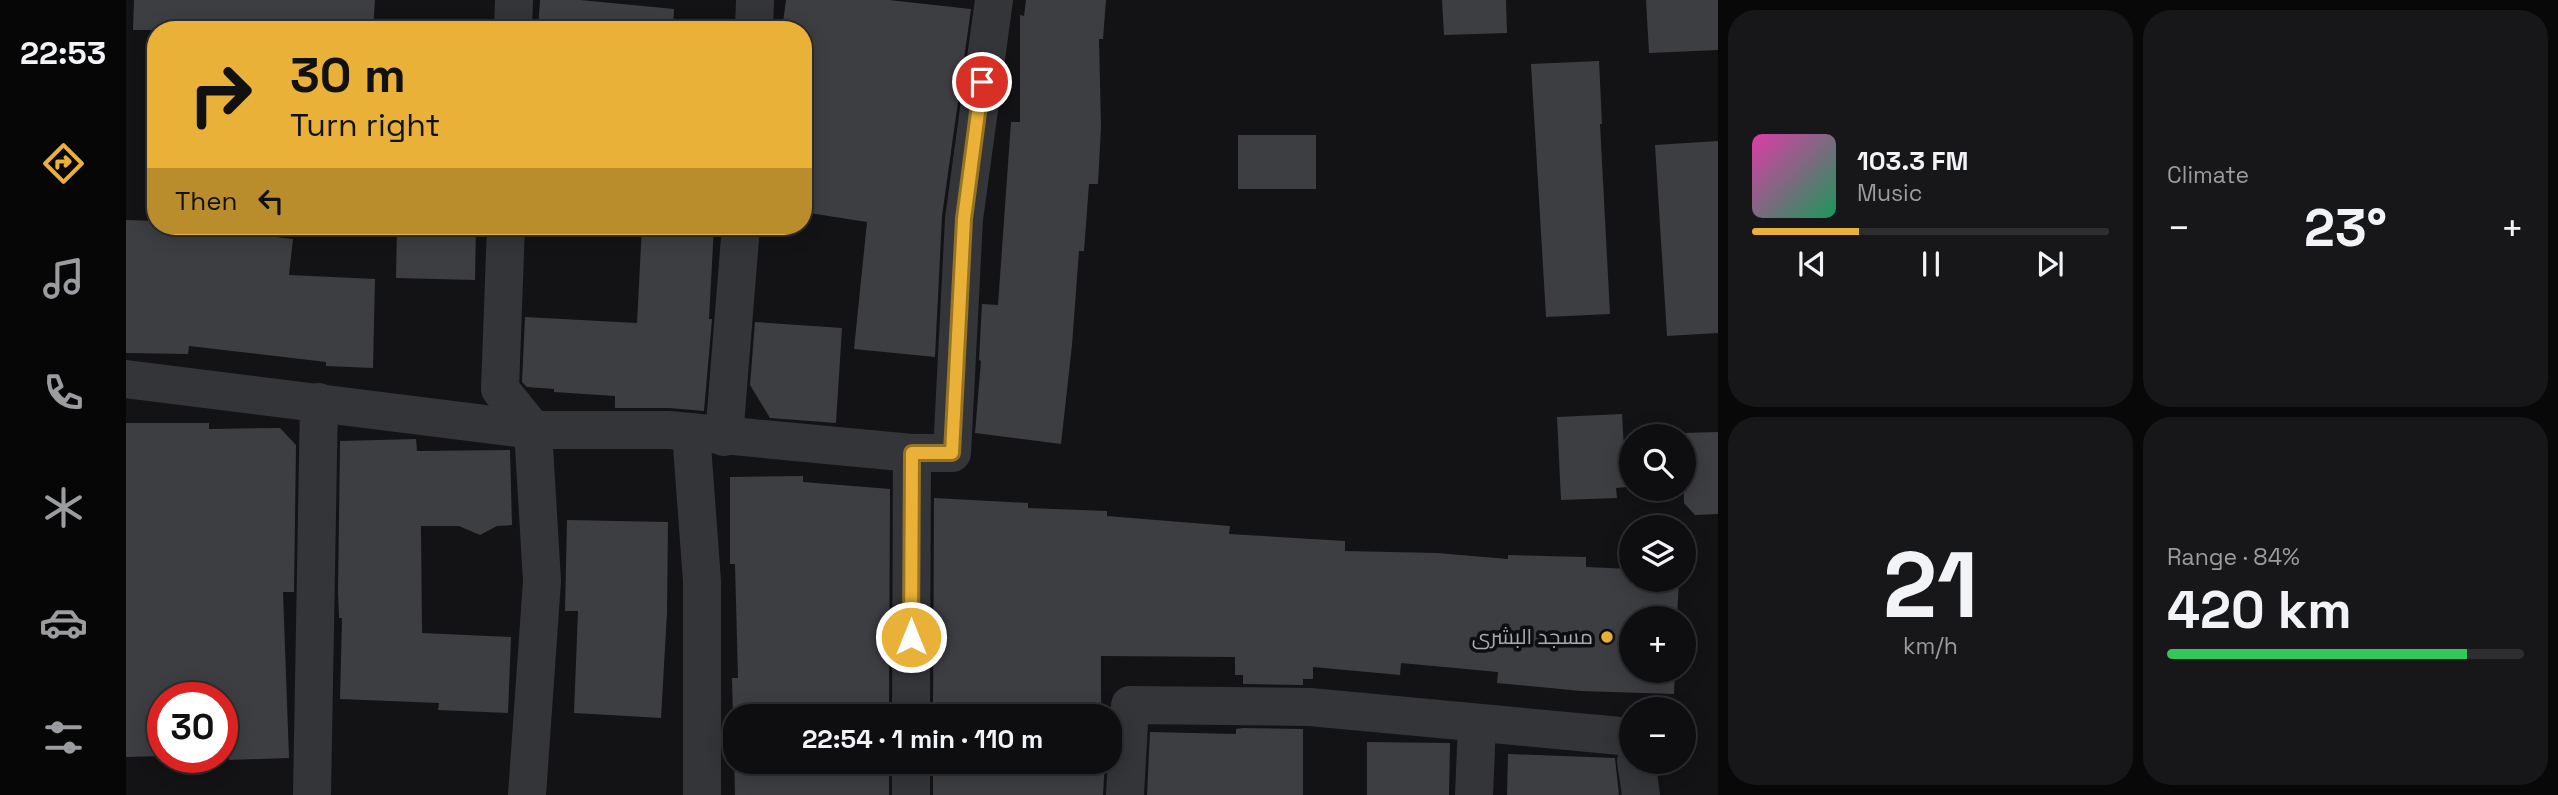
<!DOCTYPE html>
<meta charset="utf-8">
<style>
:root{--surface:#0e0e10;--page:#171719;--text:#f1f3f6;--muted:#9b9c9f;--line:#2e2e30;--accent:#e9b137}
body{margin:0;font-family:"Space Grotesk",Cairo,sans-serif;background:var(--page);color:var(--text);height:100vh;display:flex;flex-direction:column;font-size:26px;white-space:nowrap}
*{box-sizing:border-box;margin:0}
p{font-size:23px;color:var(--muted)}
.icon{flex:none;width:38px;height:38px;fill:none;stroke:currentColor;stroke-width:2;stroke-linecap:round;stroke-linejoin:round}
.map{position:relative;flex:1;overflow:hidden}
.side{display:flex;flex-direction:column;gap:10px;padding:10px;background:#080809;width:840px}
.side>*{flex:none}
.banner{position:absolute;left:21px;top:21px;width:665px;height:214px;border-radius:28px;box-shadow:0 4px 18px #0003,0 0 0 2px var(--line);background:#e9b137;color:#111;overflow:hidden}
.fabs{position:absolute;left:1493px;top:424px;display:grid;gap:14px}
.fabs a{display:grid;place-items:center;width:77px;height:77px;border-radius:50%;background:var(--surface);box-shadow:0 4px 18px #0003,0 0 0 2px var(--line);font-size:35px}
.speed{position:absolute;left:21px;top:682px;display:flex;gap:14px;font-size:35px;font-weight:700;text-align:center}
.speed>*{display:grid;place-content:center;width:91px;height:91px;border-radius:50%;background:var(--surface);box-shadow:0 4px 18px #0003,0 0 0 2px var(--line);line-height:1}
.speed .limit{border:10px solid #d22;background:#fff;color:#111}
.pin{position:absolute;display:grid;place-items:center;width:60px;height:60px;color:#fff;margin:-30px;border:4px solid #fff;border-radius:50%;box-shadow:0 2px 7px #0007}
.me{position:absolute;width:77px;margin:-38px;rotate:0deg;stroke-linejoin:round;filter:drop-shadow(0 0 5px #0008)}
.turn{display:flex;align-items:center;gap:24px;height:147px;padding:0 28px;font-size:32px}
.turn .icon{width:91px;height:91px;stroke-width:2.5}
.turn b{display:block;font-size:49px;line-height:60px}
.then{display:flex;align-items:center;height:66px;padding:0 28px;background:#0003;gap:14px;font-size:26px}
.big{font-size:52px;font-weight:700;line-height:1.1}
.side .card{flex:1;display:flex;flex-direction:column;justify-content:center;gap:10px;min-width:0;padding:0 24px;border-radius:28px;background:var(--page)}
.side .dial{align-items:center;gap:0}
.dial b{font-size:91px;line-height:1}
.song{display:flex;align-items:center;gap:21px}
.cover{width:84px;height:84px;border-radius:10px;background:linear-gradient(135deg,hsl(320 70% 55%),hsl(150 70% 35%))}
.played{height:7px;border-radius:4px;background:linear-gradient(90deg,var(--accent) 30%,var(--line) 30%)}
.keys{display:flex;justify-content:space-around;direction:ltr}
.heat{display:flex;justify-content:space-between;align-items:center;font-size:38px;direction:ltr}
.charge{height:10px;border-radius:5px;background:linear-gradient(90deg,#34c759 84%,var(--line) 0)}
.side .tiles{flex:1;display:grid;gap:10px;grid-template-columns:repeat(2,1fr)}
.trip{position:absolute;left:597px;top:704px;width:399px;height:70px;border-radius:28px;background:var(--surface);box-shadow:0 4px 18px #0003,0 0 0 2px var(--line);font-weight:700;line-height:70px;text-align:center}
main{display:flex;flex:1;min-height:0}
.tab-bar{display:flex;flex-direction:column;width:126px;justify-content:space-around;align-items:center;background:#060606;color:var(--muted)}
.tab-bar .icon{width:49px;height:49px}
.tab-bar .selected{color:var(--accent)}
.tab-bar b{font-size:32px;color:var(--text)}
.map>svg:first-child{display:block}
</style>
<main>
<nav class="tab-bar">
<b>22:53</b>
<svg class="icon selected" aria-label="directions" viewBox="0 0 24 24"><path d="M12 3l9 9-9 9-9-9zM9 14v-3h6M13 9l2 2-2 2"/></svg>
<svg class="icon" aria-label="music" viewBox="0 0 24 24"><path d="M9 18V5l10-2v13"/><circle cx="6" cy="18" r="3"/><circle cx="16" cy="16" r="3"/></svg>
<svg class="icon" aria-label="phone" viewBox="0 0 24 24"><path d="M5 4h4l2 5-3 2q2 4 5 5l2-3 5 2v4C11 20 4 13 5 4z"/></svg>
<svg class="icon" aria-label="climate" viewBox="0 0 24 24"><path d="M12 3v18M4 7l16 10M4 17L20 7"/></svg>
<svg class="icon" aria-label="car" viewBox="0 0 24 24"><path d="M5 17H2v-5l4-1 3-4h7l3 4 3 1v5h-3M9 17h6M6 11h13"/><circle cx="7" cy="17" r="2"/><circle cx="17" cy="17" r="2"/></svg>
<svg class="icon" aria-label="filters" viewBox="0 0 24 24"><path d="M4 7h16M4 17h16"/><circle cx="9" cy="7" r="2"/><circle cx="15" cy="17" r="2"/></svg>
</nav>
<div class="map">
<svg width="1592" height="795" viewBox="0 0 1592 795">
<rect width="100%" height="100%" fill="#131315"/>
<g fill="#3d3e42">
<polygon points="8,0 249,0 247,30 7,30"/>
<polygon points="414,0 454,0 548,9 547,30 412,30"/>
<polygon points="660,0 763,0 845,9 816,216 809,357 728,349 741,222 677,212 677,30 656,30"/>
<polygon points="900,0 980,0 977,39 973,39 975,127 972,184 963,184 958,251 953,251 946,345 935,444 849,433 855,361 853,360 856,304 872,305 885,122 894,122 894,15 898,16"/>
<polygon points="1316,0 1380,0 1381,33 1318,35"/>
<polygon points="1520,0 1592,0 1592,50 1523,53"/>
<polygon points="1473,61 1476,124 1474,124 1484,314 1420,317 1405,64"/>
<rect x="1112" y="135" width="78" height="54"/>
<polygon points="1592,141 1592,333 1541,336 1529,145"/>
<polygon points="0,220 30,221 30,226 52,226 167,239 163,275 249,279 247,368 200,366 200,362 63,346 62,354 0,353"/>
<polygon points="271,226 350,226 349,280 270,278"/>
<polygon points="516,226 588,226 583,319 586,319 578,411 543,408 489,408 489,396 428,392 428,389 401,387 396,382 399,317 511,323"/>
<polygon points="629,322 716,328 710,423 644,418 624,385"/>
<polygon points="1496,414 1500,487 1490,488 1491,498 1435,500 1431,417"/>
<polygon points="0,423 83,423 83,429 154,428 170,445 168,592 157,592 163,758 103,760 100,698 37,698 37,756 0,757"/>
<polygon points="1592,432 1592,514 1569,515 1558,503 1556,433"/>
<polygon points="290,439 291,451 384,450 386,525 371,526 354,535 333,526 295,526 296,633 385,637 382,713 312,710 313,703 214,699 216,618 213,618 212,591 214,441"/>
<polygon points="677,476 677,482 764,489 763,716 609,716 609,761 763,761 763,795 609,795 606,678 612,678 609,564 604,564 604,477"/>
<polygon points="808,498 902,503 902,508 981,511 981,516 1104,526 1103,534 1219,541 1219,551 1311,553 1382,559 1382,555 1460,557 1460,567 1505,569 1505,579 1553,579 1551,618 1505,618 1505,670 1549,670 1548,694 1455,691 1371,683 1372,672 1275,663 1274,675 1187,667 1187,679 1177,679 1177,685 1117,684 1117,675 1109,675 1109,657 975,656 975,716 807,716"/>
<polygon points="441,520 542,522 541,613 535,718 448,713 452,611 439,611"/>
<polygon points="1117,728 1177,729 1177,795 1021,795 1024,732 1110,734 1110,729"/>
<polygon points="1241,742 1324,743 1323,795 1241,795"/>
<polygon points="1382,754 1489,758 1493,795 1381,795"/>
<polygon points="807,761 979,761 977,795 807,795"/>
</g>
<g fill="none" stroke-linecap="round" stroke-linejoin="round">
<g stroke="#343539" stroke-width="38">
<polyline points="387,30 388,0"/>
<polyline points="628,30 629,0"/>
<polyline points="380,226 374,389 407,430 416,581 401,795"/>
<polyline points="0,379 407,430 543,430 786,453 826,453 838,219 868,0"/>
<polyline points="565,432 576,581 576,795"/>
<polyline points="598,437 615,226"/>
<polyline points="785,716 786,453"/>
<polyline points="1510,761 1515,795"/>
<polyline points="186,795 193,402"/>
<polyline points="785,795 785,761"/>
<polyline points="999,795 1004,705 1184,707 1505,737"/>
<polyline points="1348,795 1351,724"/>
</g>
</g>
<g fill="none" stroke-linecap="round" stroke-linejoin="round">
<defs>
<polyline id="route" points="785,637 786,453 826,453 838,219 856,82"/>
</defs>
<use href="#route" stroke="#977324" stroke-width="18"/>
<use href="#route" stroke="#e9b137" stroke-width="12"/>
</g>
<circle fill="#e9b137" stroke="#0e0e10" stroke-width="2.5" cx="1481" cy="637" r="7"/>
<g text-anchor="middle" stroke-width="7" stroke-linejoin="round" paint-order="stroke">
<g font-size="21" fill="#a5aab4" stroke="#0e0e10" text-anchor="end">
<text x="1467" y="644">مسجد البشرى</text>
</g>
</g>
</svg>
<div class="fabs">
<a><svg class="icon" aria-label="search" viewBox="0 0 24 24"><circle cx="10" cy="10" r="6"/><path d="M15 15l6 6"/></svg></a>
<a><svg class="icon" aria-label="layers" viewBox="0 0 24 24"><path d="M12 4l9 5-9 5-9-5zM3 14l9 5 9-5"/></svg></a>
<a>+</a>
<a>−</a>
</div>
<div class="speed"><div class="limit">30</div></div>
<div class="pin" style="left:856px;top:82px;background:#d93025"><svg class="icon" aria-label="arrive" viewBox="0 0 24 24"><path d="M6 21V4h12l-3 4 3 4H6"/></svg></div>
<svg class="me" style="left:785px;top:637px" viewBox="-20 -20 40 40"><circle r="17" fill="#e9b137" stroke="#fff" stroke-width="3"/><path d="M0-11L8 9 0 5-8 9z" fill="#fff"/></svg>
<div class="trip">22:54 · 1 min · 110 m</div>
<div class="banner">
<div class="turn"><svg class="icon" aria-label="right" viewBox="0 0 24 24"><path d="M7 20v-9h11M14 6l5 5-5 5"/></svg><div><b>30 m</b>Turn right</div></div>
<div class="then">Then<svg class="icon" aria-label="left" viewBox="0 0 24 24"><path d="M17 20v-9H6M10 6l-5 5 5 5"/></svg></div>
</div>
</div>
<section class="side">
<div class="tiles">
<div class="card">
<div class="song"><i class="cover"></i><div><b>103.3 FM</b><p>Music</p></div></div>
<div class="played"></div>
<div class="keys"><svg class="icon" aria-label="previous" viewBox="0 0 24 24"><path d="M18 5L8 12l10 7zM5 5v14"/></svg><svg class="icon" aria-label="pause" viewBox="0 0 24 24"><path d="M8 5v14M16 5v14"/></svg><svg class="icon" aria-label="next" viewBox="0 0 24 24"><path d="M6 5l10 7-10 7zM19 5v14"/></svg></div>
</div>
<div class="card"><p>Climate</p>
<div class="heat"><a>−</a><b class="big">23°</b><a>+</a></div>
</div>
<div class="card dial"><b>21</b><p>km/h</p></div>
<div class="card"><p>Range · 84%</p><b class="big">420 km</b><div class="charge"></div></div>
</div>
</section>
</main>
